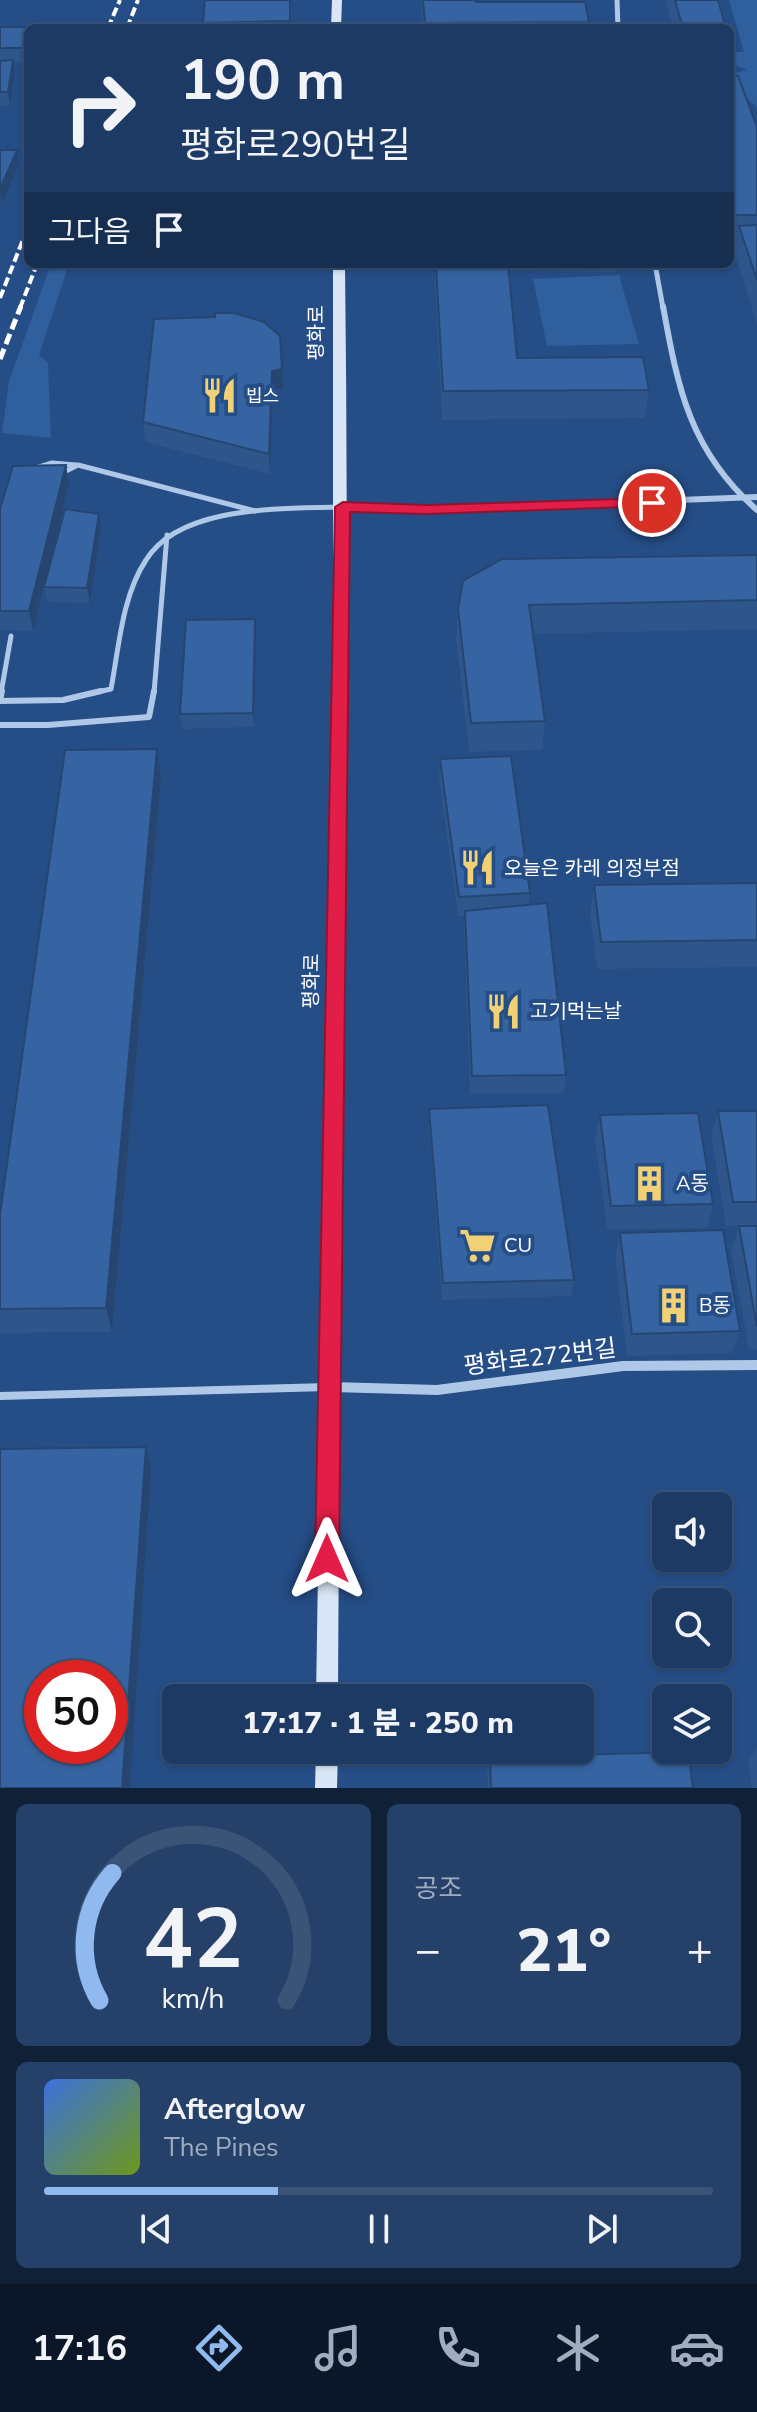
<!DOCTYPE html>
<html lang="ko">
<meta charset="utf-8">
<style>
:root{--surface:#1c3a64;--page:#25416a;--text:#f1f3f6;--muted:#a0adbf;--line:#3a5478;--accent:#90b9f0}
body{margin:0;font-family:"Nunito Sans","Noto Sans KR",sans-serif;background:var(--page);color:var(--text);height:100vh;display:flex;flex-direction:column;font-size:30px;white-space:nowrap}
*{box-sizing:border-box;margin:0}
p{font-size:26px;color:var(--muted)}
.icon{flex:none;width:44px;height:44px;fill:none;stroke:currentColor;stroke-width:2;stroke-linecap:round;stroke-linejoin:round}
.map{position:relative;height:1788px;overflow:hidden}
.sheet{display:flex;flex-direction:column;gap:16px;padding:16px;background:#0f2037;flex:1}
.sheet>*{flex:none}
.banner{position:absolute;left:24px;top:24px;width:710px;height:244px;border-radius:12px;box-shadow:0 2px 6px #0004,0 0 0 2px var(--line);background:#1c3a64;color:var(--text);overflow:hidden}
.buttons{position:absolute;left:652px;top:1492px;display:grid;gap:16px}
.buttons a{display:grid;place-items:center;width:80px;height:80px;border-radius:12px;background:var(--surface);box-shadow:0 2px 6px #0004,0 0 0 2px var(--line);font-size:40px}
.speed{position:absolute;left:24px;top:1660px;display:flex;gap:16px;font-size:40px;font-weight:700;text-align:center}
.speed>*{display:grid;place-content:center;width:104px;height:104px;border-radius:50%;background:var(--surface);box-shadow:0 2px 6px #0004,0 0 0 2px var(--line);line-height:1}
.speed .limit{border:12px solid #d22;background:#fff;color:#111}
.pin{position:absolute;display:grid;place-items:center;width:68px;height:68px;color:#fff;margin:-34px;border:4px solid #fff;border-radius:50%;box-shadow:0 2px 8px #0007}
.me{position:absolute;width:88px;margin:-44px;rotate:0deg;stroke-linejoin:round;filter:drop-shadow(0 0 6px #0008)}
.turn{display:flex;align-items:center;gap:28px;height:168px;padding:0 24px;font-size:36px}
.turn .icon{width:104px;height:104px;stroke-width:2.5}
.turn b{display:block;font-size:56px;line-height:68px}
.then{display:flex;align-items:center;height:76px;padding:0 24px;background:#0003;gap:16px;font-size:30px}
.big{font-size:60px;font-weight:800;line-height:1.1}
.sheet .tile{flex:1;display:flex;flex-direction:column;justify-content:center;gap:12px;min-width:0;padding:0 28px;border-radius:12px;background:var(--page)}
.sheet .dial{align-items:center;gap:0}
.dial svg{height:208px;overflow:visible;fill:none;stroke:var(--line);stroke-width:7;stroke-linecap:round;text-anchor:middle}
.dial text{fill:var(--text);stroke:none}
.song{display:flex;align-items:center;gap:24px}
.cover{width:96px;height:96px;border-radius:12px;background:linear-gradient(135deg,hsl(220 70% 55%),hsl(80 70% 35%))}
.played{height:8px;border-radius:4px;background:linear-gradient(90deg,var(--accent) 35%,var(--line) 35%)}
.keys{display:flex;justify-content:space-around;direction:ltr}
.heat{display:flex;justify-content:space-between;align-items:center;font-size:44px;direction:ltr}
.sheet .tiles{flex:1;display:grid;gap:16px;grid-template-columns:1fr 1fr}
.tile:last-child{grid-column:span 2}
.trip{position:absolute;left:162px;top:1684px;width:432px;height:80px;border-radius:12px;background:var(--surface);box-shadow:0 2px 6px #0004,0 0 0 2px var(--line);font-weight:800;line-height:80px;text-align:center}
.menu{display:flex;height:128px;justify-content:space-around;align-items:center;background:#0b1728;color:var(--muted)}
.menu .icon{width:56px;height:56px}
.menu .active{color:var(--accent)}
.menu b{font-size:36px;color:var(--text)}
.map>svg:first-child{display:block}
</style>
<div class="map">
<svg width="757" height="1788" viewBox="0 0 757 1788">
<rect width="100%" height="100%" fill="#254d86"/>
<g fill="#305f9d">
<polygon points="729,0 757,0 757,107 740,92 730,94 730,74 747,70 730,63 730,52 744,52"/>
<polygon points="51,264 69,264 39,355 48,363 51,438 2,433 9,381"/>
<polygon points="619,275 639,344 547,346 533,279"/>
</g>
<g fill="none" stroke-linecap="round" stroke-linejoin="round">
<g stroke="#b0c8e8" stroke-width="5">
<polyline points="36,468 52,463 76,465"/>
<polyline points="62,473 78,465 255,511"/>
<polyline points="1,693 11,636"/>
<path d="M 93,693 L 111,689 C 119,647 122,596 146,560 C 180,505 282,509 339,507"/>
<polyline points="154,693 167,535"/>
</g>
<g stroke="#b0c8e8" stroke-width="6">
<polyline points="2,691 0,701 63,700 101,691"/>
<polyline points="0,725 48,725 149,717 154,691"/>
</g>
<polyline stroke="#b0c8e8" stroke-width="8" points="0,1396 328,1387"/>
<g stroke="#b0c8e8" stroke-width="5">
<polyline points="617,0 618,28"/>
<polyline points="655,264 663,308"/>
</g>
<g stroke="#b0c8e8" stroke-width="6">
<path d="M 663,306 C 678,389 690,451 757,510"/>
<polyline points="343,507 498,507 757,497"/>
</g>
<polyline stroke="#b0c8e8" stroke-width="10" points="333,1387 437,1390 623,1366 757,1365"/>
<g fill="#dae6f7" fill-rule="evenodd">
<polygon points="332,0 342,0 341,28 331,28"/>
<path d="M 333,264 L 345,264 C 351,742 340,1220 338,1698 L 316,1698 L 333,622 Z"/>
<polygon points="316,1750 338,1750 337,1788 315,1788"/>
</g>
<g stroke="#fff" stroke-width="4" stroke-dasharray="9 4" stroke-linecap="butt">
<polyline points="108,28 120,0"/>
<polyline points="127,28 138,0"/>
<polyline points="0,298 28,227"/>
<polyline points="20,308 37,264"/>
</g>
<polyline stroke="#fff" stroke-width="5" stroke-dasharray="11 5" stroke-linecap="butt" points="0,359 21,306"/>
</g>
<g fill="#2e568b">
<polygon points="205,0 291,0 291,28 204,28"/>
<polygon points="421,0 476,0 476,2 589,22 588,28 423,28"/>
<polygon points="665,0 718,0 725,25 725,28 673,28"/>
<polygon points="0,27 28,28 28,62 13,62 15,74 10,106 0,106"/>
<polygon points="730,76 757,127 757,324 735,254 736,243 730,243"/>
<polygon points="435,264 618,264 617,272 508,271 517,358 649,390 645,418 442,420 435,281"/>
<polygon points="154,319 283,389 273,390 270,474 145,442 143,422"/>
<polygon points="66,465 69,485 45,585 99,514 101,529 90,603 47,602 44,587 33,631 0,630 0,509"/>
<polygon points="757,555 757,629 533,634 545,721 542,750 469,752 456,638 458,609"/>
<polygon points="255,619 256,634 254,727 182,729 180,714"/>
<polygon points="440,759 530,893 529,904 566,1075 564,1093 470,1094 464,930 464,916 458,916 439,779"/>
<polygon points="161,778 112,1332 0,1333 0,1214"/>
<polygon points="757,883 757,967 597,969 590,914 594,885"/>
<polygon points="429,1109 574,1280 571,1296 442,1300 429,1127"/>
<polygon points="718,1111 757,1111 757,1225 726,1226 711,1136"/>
<polygon points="600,1115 713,1204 707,1228 607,1230 595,1139"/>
<polygon points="739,1226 757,1226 757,1349 749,1349 731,1250"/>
<polygon points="620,1233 740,1331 732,1353 627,1356 615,1256"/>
<polygon points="757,1747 757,1788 752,1788 748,1762"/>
<polygon points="490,1757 693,1788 488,1788 487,1773"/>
</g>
<g fill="#264671">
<polygon points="13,60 15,74 10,106 8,92"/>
<polygon points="17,150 19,164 2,204 0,189"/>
<polygon points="280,336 283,389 273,390 270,474 269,454 272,371"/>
<polygon points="66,465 69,485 33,631 29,611"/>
<polygon points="99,514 101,529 90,603 87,588"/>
<polygon points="255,619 256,634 254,727 253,713"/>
<polygon points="157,749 161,778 112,1332 106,1308"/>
<polygon points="146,1447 151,1469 130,1788 122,1788"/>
</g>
<g fill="#3664a2" stroke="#264671" stroke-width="2" fill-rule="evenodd">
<polygon points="205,0 290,0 290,21 203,23"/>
<polygon points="423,0 476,0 476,2 585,2 589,22 425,23"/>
<polygon points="675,0 718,0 725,25 682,25"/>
<polygon points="0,27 36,27 35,28 28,28 28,48 0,48"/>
<polygon points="13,60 8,92 0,92 0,61"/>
<polygon points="730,76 738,76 757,127 757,215 733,215 730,206"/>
<polygon points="0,150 17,150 0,189"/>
<polygon points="757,225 757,280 739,226"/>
<polygon points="436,264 508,264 517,358 643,357 649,390 443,391"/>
<polygon points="215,313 234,313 264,322 280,336 282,369 272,371 269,454 143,422 154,319 215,317"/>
<polygon points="66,465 29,611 0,611 0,509 13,466"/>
<polygon points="65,509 99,514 87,588 44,587"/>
<polygon points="757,555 757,600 529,605 545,721 471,723 458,609 463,581 502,559"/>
<polygon points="255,619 253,713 180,714 186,620"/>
<polygon points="157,749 106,1308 0,1309 0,1214 65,750"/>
<polygon points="511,756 530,893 459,897 440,759"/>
<polygon points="757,883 757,940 601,942 594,885"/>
<polygon points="547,903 566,1075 472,1076 465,911"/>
<polygon points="548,1105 574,1280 443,1283 429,1109"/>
<polygon points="718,1111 757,1111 757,1202 733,1202"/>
<polygon points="698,1113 713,1204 611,1206 600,1115"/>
<polygon points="739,1226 757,1226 757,1327"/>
<polygon points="723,1230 740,1331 632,1334 620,1233"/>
<path d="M 146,1447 L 122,1788 L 0,1788 L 0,1449 ZM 42,1678 L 110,1678 L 110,1746 L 42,1746 Z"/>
<polygon points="688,1752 693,1788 491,1788 490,1757"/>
</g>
<polygon fill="#e11d48" stroke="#92132f" stroke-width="2" points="652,498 659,503 657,506 427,514 350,512 339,1559 336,1567 327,1571 319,1567 315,1559 335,507 343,502 427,505"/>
<defs>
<symbol id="restaurant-bare" viewBox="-9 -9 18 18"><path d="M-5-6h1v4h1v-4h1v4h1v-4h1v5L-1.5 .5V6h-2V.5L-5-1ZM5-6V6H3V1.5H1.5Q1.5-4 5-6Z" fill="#f2d075" stroke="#254d86" stroke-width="2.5" paint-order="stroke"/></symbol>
<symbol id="building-bare" viewBox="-9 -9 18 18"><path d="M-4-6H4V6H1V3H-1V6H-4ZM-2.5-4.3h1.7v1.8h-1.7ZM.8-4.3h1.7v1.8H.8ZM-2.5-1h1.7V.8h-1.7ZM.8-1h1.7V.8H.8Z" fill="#f2d075" stroke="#254d86" stroke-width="2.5" paint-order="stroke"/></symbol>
<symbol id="supermarket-bare" viewBox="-9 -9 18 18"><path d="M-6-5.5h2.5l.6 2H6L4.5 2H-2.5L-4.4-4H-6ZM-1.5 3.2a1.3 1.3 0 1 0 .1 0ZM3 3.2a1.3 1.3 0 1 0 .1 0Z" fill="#f2d075" stroke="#254d86" stroke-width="2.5" paint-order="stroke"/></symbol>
</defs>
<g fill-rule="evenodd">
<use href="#restaurant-bare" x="194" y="370" width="51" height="51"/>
<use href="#restaurant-bare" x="452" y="842" width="51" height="51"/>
<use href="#restaurant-bare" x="478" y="986" width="51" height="51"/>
<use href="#building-bare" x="624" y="1158" width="51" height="51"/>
<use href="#supermarket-bare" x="452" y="1220" width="51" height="51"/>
<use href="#building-bare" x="648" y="1280" width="51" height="51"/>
</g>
<g text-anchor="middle" stroke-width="8" stroke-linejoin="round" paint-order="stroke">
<g font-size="18" fill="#fff" stroke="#254d86" text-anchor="start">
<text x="246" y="402">빕스</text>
</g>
<g font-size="20" fill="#fff" stroke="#254d86">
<text transform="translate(316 333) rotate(-90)" y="7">평화로</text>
<text transform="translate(311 981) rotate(-89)" y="7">평화로</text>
</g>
<g font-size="20" fill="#fff" stroke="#254d86" text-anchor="start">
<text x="504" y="875">오늘은 카레 의정부점</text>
<text x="530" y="1018">고기먹는날</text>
<text x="676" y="1190">A동</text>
<text x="504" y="1252">CU</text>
<text x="699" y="1312">B동</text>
</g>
<g font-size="24" fill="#fff" stroke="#254d86">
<text transform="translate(540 1357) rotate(-7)" y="8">평화로272번길</text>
</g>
</g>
</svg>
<div class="buttons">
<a><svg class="icon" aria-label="sound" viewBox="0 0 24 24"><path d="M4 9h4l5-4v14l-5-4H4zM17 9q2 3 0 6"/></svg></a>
<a><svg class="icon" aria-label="search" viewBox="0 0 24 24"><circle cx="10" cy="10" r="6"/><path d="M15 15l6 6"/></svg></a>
<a><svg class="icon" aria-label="layers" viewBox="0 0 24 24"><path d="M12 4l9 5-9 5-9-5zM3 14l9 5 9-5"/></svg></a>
</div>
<div class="speed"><div class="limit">50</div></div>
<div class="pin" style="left:652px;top:503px;background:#d93025"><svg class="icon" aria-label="arrive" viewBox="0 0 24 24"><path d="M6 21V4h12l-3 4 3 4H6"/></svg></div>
<svg class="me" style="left:327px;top:1559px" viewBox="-20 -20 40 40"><path d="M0-17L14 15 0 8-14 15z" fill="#e11d48" stroke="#fff" stroke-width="4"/></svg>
<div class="trip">17:17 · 1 분 · 250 m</div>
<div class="banner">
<div class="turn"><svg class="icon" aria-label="right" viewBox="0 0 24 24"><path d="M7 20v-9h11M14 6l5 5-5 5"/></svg><div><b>190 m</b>평화로290번길</div></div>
<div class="then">그다음<svg class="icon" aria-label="arrive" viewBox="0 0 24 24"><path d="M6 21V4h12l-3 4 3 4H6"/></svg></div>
</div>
</div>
<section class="sheet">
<div class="tiles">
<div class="tile dial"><svg viewBox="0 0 100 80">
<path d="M14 69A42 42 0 1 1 86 69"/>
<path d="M14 69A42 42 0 0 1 19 20" stroke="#90b9f0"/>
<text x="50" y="56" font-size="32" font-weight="700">42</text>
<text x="50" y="72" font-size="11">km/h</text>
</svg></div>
<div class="tile"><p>공조</p>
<div class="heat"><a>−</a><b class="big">21°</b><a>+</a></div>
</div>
<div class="tile">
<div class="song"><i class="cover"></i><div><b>Afterglow</b><p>The Pines</p></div></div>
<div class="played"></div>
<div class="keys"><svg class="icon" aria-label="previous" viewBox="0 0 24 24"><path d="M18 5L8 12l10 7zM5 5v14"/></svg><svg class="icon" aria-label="pause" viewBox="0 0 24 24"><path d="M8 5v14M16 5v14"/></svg><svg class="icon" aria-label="next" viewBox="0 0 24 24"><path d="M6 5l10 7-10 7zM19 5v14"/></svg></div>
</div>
</div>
</section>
<nav class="menu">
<b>17:16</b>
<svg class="icon active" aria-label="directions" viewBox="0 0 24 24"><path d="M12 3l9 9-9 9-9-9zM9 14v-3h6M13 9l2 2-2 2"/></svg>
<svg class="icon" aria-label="music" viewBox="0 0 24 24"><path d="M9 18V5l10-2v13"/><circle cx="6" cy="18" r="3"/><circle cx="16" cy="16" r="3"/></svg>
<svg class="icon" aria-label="phone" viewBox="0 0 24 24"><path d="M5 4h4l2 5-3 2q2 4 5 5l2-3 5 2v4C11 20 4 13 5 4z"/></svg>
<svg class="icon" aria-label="climate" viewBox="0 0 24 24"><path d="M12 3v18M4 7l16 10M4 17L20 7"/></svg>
<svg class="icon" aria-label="car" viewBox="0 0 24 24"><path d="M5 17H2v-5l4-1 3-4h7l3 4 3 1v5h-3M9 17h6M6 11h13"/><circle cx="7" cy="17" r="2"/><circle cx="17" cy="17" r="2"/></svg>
</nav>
